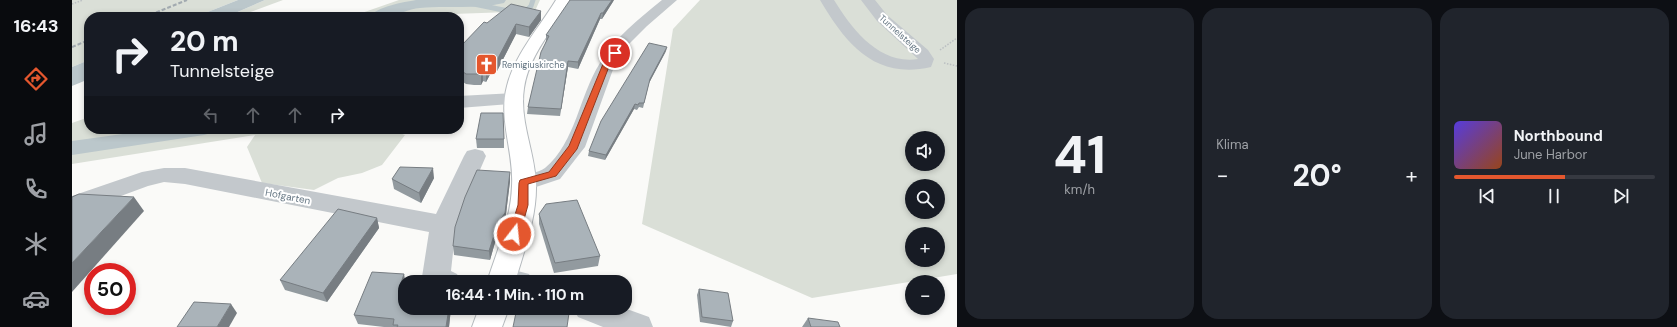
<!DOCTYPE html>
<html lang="de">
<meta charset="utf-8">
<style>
:root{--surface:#171b24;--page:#20242c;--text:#f1f3f6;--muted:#9ea1a6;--line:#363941;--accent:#e4572e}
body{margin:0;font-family:"DM Sans",sans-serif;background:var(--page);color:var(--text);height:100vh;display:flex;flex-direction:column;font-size:15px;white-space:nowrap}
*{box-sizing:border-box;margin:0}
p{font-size:13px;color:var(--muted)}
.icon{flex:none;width:22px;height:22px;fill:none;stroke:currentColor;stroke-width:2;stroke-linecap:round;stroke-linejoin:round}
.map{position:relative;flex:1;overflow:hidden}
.panel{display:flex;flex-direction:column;gap:8px;padding:8px;background:#0d0f14;width:720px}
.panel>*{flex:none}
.top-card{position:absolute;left:12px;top:12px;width:380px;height:122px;border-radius:16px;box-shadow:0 2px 6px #0003;background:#171b24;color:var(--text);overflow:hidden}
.tools{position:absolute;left:833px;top:131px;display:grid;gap:8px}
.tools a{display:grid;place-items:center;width:40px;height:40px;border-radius:50%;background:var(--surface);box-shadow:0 2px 6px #0003;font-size:20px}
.speed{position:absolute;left:12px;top:263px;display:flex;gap:8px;font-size:20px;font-weight:700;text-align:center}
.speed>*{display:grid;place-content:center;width:52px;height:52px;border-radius:50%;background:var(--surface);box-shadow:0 2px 6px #0003;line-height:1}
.speed .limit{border:6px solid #d22;background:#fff;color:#111}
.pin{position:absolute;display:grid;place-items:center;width:34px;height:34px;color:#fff;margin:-17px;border:2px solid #fff;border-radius:50%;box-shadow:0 1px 4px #0007}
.me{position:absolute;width:44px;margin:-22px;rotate:16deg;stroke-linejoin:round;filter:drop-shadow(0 0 3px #0008)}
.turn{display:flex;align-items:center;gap:14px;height:84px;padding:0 20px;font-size:18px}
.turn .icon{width:52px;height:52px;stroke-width:2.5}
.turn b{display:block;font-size:28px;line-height:34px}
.lanes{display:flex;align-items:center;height:38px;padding:0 20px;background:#0003;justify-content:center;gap:20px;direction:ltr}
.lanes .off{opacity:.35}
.big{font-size:30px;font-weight:700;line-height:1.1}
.panel .widget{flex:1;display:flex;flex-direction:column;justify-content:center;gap:6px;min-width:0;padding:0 14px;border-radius:16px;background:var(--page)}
.panel .dial{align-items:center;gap:0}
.dial b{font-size:52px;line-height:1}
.song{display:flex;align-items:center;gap:12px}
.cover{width:48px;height:48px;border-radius:6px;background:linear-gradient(135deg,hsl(250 70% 55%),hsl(20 70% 35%))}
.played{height:4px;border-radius:2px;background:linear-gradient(90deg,var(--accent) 55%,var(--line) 55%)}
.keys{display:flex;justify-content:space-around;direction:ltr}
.heat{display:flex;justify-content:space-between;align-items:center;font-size:22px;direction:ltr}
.panel .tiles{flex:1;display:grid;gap:8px;grid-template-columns:repeat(3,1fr)}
.trip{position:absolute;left:326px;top:275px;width:234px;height:40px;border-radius:16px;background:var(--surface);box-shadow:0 2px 6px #0003;font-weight:700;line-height:40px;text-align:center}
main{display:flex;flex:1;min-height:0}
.tabs{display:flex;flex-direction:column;width:72px;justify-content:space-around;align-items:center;background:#090b0e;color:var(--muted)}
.tabs .icon{width:28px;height:28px}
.tabs .selected{color:var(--accent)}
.tabs b{font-size:18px;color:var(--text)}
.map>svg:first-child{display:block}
</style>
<main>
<nav class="tabs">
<b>16:43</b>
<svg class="icon selected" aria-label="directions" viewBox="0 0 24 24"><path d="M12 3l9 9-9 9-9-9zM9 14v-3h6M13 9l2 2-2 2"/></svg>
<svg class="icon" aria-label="music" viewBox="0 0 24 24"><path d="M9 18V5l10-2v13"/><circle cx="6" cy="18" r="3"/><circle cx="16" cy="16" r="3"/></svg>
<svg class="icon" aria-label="phone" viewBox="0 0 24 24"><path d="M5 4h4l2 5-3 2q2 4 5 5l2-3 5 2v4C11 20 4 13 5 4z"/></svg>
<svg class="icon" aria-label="climate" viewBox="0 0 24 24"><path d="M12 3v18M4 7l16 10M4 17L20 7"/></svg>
<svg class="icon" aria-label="car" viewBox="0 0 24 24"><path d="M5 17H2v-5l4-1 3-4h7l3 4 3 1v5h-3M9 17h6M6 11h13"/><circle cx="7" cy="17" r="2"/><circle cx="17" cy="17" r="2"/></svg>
</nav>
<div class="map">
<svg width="885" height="327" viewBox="0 0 885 327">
<rect width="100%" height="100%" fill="#fafaf8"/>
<g fill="#dadfd7" fill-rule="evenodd">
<polygon points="0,0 166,0 123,17 17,17 17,60 0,67"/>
<polygon points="193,0 211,0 165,17 154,17"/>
<polygon points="327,0 468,0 463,11 352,15 347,17 282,17 284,15"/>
<path d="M 628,0 L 885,0 L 885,274 L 740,298 L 570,224 L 601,29 ZM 840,138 L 866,138 L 866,164 L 840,164 ZM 840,186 L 866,186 L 866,212 L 840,212 ZM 840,234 L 866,234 L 866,260 L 840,260 Z"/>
<polygon points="17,117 17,129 324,129 322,131 333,135 310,165 290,173 266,178 242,190 190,183 175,147 183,135 0,164 0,123"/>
</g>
<g fill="#bbc7cb">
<polygon points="166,0 193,0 154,17 123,17"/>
<polygon points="17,60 17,79 0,86 0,67"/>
</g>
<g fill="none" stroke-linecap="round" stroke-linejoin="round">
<g stroke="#bbc7cb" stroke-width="5">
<polyline points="397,3 441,12"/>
<polyline points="451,14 459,6 461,0"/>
</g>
<g fill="#bbc7cb" fill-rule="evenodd">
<path d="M 344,0 L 434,0 L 432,3 C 404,10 376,5 348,8 C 336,9 326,15 315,17 C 309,18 303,17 297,17 C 304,7 332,2 344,0 Z"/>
<polygon points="87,129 143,129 139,133 132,135 0,155 0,141"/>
</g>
<defs>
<g id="major">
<path d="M 484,0 L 498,0 C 482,29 457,55 452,88 C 447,121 463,152 464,184 C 465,217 452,251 443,282 L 415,282 C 425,251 439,219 440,186 C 442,152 426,119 435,86 C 443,54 467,28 484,0 Z"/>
<polygon points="407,308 437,308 430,327 400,327"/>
</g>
</defs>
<use href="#major" stroke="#b5babe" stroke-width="2"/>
<g stroke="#bbbfc2" stroke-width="1.5" stroke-dasharray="1.5 1.5" stroke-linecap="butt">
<polyline points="0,4 11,0"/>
<polyline points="868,50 885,38"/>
<polyline points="872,63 885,66"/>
</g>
<g fill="#c3c8cc" fill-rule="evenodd">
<path d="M 590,0 L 605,0 L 575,26 L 556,45 L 543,64 L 513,147 L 509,152 L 488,179 L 452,191 L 444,188 L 440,183 L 444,178 C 452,175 466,173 473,168 C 504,142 507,96 528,63 C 543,37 567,19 590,0 Z"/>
<path d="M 748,0 L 762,0 C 780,29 807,65 846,59 L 805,21 L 789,0 L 803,0 L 815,15 L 856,50 L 862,59 L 859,67 C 803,80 774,44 748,0 Z"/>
<polygon points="443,93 450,95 452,99 450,103 387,108 387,96"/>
<polygon points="403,149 411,151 414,156 384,225 379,271 385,274 389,282 353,282 350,277 357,232 113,184 92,182 76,186 0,214 0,196 70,172 92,168 113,168 364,214 392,156 395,151"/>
<polygon points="430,267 457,274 461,282 417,282 416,279 420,271"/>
<polygon points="501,308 552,308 577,317 581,327 531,327 506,317"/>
</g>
<use href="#major" fill="#fff" fill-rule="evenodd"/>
<g stroke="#a2aab0" stroke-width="2" stroke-dasharray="4 2" stroke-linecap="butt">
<polyline points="73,17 115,0"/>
<polyline points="0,47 17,40"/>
</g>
</g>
<g fill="#929a9f">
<polygon points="542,0 530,19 528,19 506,69 496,67 488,116 455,114 456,107 474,41 474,35"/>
<polygon points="469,11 469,20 457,37 444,34 425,71 421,69 414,82 411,81 409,85 402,85 394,84 388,80 387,69 415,23"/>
<polygon points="594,51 577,83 571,108 567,107 565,110 562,109 533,160 516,156 517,151"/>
<polygon points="404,139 432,139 432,148 405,148"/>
<polygon points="438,172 438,181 433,222 426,232 418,260 382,255 381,246"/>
<polygon points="362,178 349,203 322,189 320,179"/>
<polygon points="467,214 528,256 526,266 482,273 467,224"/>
<polygon points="305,218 307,228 255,302 213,290 208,280"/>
<polygon points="332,274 333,282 332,289 333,308 379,308 377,327 312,327 286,324 282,315"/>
<polygon points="627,289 661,321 659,327 628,322 625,295"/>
<polygon points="736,318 768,327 730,327"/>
</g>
<g fill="#777d82">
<polygon points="540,0 542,0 530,19 531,13"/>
<polygon points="469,11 469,20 457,37 457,27"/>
<polygon points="529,13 528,19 506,69 506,62"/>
<polygon points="444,24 444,34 425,71 425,60"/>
<polygon points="595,47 594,51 577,83 571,108 578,79"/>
<polygon points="421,59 421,69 414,82 414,71"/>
<polygon points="496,61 496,67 488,116 489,109"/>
<polygon points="411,71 411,81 409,85 409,74"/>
<polygon points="563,104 562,109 533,160 534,155"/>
<polygon points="361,168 362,178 349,203 347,193"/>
<polygon points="438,172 438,181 433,222 426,232 418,260 417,251"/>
<polygon points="62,197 72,211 0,292 0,263"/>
<polygon points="305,218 307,228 255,302 251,293"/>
<polygon points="332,274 333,282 333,287 329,298 327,289"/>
<polygon points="159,304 165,313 157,327 145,327"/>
<polygon points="377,308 379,308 377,327 374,327"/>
</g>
<g fill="#aab3b9" stroke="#777d82">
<polygon points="498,0 540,0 531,13 529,13 506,62 496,61 489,109 456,107 469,52 477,36 474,35"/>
<polygon points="439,4 469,11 457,27 444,24 425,60 421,59 414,71 411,71 409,74 394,74 387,69 389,46 412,22 415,23"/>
<polygon points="577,43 595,47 578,79 572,103 567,103 566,105 563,104 534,155 517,151 529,121"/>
<polygon points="409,113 431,113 432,139 404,139"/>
<polygon points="328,167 361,168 347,193 320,179"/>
<polygon points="405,170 438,172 433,213 426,223 417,251 381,246 383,227 393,197"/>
<polygon points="7,194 62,197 0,263 0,197"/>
<polygon points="505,200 528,256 483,263 467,214 474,204"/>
<polygon points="266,209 305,218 251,293 208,280"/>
<polygon points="300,272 332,274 327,289 333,289 333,308 377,308 374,327 325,327 326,325 321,325 322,319 282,315"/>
<polygon points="627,289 656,293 661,321 630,317"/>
<polygon points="122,302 159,304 145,327 105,327"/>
<polygon points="445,308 490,308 489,311 497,313 495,327 441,327"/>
<polygon points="736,318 766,322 768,327 739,327"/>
</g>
<polygon fill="#e4572e" stroke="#94391e" points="541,52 546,53 538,64 505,149 484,176 456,184 456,205 448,234 446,237 439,237 437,234 446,205 447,183 448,180 477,172 497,146 531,64"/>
<defs>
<symbol id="church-square" viewBox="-11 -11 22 22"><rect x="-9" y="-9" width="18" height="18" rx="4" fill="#e4572e" stroke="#fff"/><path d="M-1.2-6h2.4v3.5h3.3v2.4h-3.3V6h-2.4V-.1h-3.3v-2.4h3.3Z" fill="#fff"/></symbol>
</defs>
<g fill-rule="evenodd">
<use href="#church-square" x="402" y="52" width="25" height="25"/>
</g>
<g text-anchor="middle" stroke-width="4" stroke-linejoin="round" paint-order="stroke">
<g font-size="9" fill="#657683" stroke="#fff">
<text transform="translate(828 34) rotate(42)" y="3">Tunnelsteige</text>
</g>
<g font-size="9" fill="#657683" stroke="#fff" text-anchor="start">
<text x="430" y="68">Remigiuskirche</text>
</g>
<g font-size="10" fill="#657683" stroke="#fff">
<text transform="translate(216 196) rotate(11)" y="4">Hofgarten</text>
</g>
</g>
</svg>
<div class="tools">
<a><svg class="icon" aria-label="sound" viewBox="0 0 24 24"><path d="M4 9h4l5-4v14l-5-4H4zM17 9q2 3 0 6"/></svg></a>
<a><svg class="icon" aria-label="search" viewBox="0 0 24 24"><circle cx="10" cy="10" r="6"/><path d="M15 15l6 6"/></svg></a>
<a>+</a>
<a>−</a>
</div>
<div class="speed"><div class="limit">50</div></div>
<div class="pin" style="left:543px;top:53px;background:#d93025"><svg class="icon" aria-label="arrive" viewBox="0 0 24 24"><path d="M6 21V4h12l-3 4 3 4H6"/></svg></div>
<svg class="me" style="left:442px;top:234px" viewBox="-20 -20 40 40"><circle r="17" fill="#e4572e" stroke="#fff" stroke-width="3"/><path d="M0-11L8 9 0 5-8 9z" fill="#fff"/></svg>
<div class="trip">16:44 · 1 Min. · 110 m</div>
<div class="top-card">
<div class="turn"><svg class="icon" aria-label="right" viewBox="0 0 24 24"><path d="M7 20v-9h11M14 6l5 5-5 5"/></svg><div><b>20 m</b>Tunnelsteige</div></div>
<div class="lanes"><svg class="icon off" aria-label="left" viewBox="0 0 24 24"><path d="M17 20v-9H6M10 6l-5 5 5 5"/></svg><svg class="icon off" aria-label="ahead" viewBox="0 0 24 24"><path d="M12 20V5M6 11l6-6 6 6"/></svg><svg class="icon off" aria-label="ahead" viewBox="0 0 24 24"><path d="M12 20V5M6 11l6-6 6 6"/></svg><svg class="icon" aria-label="right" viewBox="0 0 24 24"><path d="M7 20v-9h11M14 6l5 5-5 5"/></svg></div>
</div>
</div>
<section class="panel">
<div class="tiles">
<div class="widget dial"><b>41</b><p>km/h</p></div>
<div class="widget"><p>Klima</p>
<div class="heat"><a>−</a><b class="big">20°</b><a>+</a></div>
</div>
<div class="widget">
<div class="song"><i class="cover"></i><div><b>Northbound</b><p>June Harbor</p></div></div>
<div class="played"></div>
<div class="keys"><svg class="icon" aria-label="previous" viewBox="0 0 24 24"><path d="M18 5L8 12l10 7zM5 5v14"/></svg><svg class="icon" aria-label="pause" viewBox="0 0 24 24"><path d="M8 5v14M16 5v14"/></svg><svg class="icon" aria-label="next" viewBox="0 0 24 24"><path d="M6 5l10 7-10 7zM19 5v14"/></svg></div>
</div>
</div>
</section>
</main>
